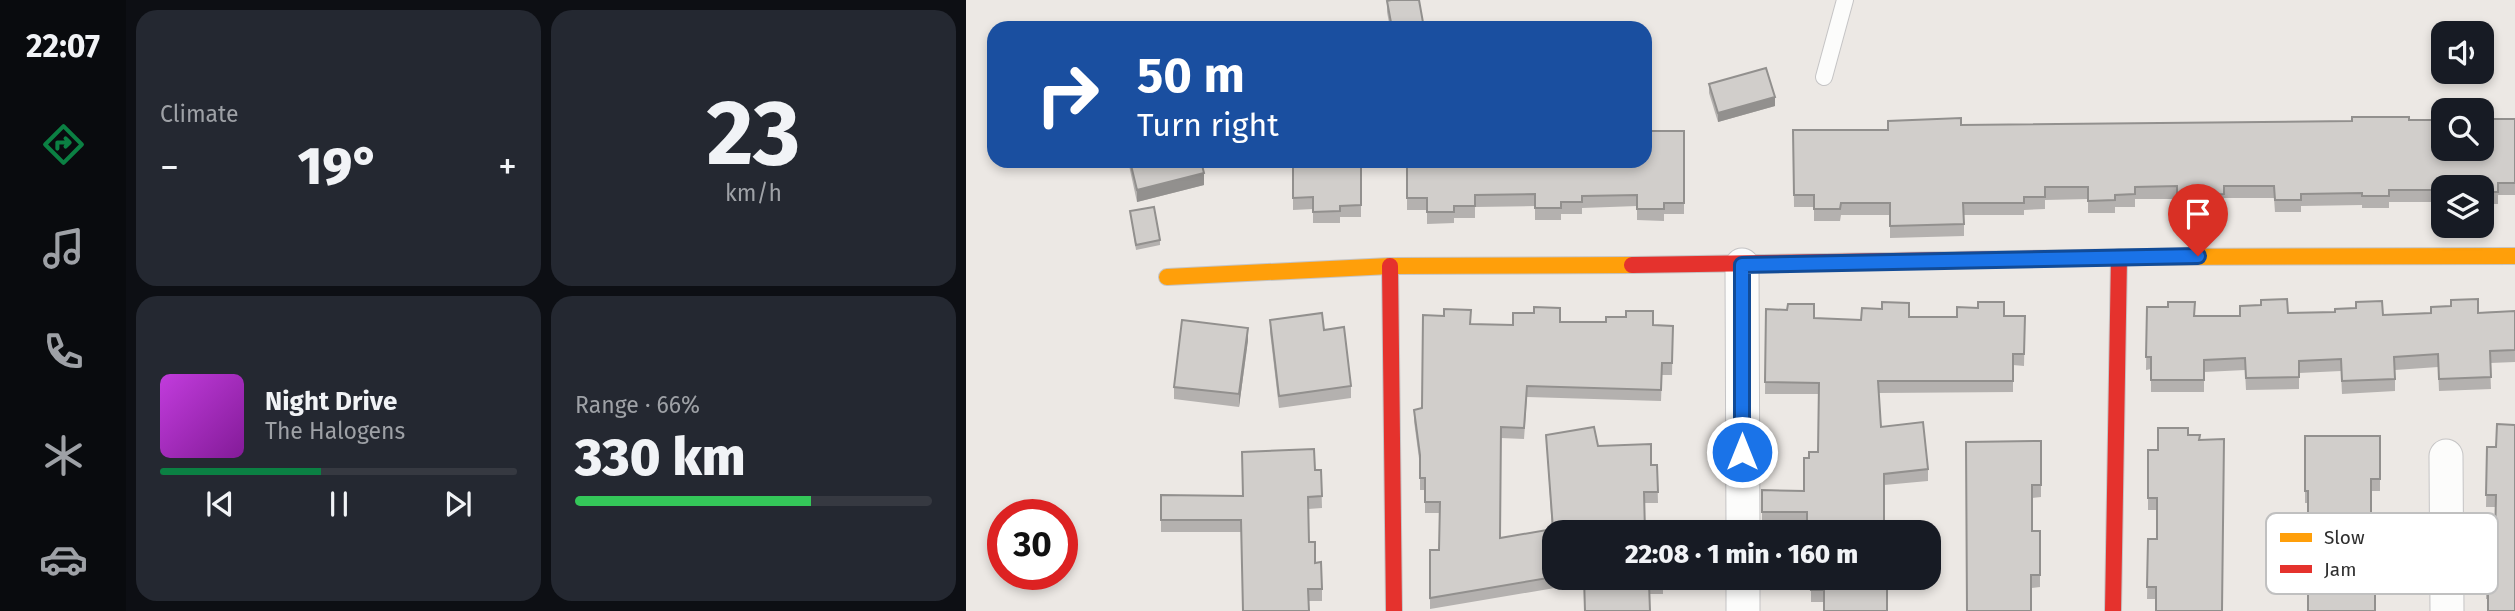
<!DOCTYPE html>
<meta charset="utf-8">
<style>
:root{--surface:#171b24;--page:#242831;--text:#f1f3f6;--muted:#9ea1a6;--line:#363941;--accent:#0b8043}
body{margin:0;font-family:"Fira Sans",sans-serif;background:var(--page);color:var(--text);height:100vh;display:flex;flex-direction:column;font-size:26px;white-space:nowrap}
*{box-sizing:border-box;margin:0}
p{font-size:23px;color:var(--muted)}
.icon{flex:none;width:38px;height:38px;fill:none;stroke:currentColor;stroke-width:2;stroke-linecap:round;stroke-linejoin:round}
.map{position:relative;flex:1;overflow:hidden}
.panel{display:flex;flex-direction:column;gap:10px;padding:10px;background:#0d0f14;width:840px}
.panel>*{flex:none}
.top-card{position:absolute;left:21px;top:21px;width:665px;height:147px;border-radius:21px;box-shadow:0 4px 10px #0003;background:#1a4fa0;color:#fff;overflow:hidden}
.fabs{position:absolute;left:1465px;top:21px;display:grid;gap:14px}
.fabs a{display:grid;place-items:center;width:63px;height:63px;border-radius:14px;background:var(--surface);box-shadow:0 4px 10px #0003;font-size:35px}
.speed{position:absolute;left:21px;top:499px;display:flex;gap:14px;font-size:35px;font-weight:700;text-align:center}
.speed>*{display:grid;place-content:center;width:91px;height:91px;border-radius:50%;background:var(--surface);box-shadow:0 4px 10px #0003;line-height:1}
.speed .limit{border:10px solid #d22;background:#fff;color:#111}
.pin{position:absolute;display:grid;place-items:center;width:60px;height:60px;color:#fff;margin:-72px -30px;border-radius:50% 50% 50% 0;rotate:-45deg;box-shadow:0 0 7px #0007}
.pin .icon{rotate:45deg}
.me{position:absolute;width:77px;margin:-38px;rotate:0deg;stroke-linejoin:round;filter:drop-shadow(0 0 5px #0008)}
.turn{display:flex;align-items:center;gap:24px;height:147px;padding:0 35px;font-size:32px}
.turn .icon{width:91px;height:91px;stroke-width:2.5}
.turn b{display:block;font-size:49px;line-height:60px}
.big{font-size:52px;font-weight:800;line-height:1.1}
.panel .widget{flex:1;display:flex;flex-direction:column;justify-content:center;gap:10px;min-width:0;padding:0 24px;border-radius:21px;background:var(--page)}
.panel .dial{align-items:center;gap:0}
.dial b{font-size:91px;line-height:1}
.song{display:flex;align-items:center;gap:21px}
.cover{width:84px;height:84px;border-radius:10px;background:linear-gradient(135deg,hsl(290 70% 55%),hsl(290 70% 35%))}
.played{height:7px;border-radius:4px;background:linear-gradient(90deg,var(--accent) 45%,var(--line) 45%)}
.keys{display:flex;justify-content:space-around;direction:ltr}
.heat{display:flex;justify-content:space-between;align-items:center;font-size:38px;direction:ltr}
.charge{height:10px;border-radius:5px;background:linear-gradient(90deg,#34c759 66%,var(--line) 0)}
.panel .tiles{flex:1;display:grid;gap:10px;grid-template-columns:repeat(2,1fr)}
.trip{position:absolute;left:576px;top:520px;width:399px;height:70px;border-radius:21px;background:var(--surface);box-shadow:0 4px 10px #0003;font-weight:800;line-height:70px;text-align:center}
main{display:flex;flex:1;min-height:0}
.menu{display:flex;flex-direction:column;width:126px;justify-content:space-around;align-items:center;background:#090b0e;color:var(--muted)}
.menu .icon{width:49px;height:49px}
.menu .selected{color:var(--accent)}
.menu b{font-size:32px;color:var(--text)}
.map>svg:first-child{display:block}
</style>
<main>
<nav class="menu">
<b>22:07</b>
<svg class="icon selected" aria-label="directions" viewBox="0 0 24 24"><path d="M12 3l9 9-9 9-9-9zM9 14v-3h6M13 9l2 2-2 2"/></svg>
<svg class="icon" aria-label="music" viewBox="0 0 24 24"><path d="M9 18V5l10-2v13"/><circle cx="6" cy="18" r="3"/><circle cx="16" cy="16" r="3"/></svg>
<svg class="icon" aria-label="phone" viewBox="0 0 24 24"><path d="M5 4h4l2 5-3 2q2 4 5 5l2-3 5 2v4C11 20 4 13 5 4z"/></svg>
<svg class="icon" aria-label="climate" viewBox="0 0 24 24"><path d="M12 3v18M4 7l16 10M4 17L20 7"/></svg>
<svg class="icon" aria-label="car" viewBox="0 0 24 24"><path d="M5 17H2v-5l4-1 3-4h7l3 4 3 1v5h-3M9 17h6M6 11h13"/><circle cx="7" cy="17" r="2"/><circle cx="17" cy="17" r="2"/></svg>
</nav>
<section class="panel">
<div class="tiles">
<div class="widget"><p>Climate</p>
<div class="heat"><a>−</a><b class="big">19°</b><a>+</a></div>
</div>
<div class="widget dial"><b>23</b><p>km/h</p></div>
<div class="widget">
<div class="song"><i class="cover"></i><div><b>Night Drive</b><p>The Halogens</p></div></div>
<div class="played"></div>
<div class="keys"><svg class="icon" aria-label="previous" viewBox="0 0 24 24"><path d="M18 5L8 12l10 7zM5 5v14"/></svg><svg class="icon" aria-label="pause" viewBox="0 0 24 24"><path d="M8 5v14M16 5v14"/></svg><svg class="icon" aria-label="next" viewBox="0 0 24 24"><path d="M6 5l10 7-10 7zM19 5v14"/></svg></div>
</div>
<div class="widget"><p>Range · 66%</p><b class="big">330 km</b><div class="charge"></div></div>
</div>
</section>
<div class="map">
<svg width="1549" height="611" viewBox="0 0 1549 611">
<rect width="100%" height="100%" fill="#ece8e4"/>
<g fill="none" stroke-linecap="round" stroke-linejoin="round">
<defs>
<polyline id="lane" points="858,77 879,0"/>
<g id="street">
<polyline points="776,265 777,532"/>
<polyline points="1480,456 1481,611"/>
<polyline points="777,578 777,611"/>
</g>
<g id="slow">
<polyline points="1176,257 1549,256"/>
<polyline points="201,277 424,266 666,265"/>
</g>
<g id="jam">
<polyline points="666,265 1176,257"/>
<polyline points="424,266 428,611"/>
<polyline points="1147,611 1153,257"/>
</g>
</defs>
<use href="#lane" stroke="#c5c4c5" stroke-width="18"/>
<use href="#street" stroke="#c5c4c5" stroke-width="35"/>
<use href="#slow" stroke="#c5c4c5" stroke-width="18"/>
<use href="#jam" stroke="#c5c4c5" stroke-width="18"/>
<use href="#lane" stroke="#fcfcfb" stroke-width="16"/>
<use href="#street" stroke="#fcfcfb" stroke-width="33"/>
<use href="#slow" stroke="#ff9f0a" stroke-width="16"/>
<use href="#jam" stroke="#e5322d" stroke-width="16"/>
</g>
<g fill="#b4b1af">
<polygon points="421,1 458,28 424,28 421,12"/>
<polygon points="743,84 809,106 752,122 743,93"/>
<polygon points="1549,119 1549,195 1532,195 1532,204 1516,204 1516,187 1477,187 1477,202 1423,202 1423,208 1396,208 1396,205 1335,206 1335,212 1309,212 1308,198 1258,198 1258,207 1237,207 1237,212 1211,212 1211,199 1169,199 1169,207 1149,207 1149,213 1122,213 1122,199 1079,200 1079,209 1058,210 1058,215 998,215 998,236 924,238 924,215 875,215 874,221 848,221 848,207 828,207 827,130 922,130 995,125"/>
<polygon points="718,131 718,214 698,214 698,221 671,220 671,206 616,208 616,214 595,214 595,220 569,220 569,206 509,207 509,218 488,218 488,223 461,224 461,210 441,210 441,161 679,161"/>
<polygon points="162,161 235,161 238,185 171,202"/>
<polygon points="327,161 395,161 395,217 374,217 374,223 347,223 347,209 327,210"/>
<polygon points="164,211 194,240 194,245 170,250"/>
<polygon points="1181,307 1229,316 1274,316 1322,313 1417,315 1549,311 1549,362 1524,363 1525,389 1473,391 1472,367 1429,370 1429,391 1376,394 1375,371 1333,373 1333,389 1280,390 1279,370 1238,372 1238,392 1185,392 1185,369 1180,370"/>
<polygon points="800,309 848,318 895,320 1059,316 1058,366 1047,365 1047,392 913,393 915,427 962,469 962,481 918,485 841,524 796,523 796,490 838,491 843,458 852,452 853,394 799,394"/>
<polygon points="304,320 358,330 385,386 385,398 313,408 304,332"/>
<polygon points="594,322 707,326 706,375 696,375 695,401 561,397 558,439 535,438 534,538 586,530 580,435 632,446 685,465 691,465 692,503 678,503 588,532 588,578 697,578 697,594 683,594 618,583 464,609 464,550 473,550 474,513 459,513 459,490 454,490 454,466 448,421 448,410 456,408 505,324 547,325"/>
<polygon points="282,340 273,407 208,399 208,387"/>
<polygon points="1549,425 1522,599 1520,599 1520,539 1529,539 1530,507 1520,507 1521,447 1530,447"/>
<polygon points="1222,435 1233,440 1190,599 1181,599 1182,539 1191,539 1191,510 1182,510 1182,450 1192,450"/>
<polygon points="1339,436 1414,436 1414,491 1405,491 1405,525 1418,525 1418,581 1409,581 1342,503 1339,503"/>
<polygon points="1075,441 1075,497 1066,498 1066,531 1074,531 1074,587 1065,588 1001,611"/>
<polygon points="349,470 355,470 356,508 342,509 343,542 356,589 356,601 342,601 275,532 195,532 195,495 277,496"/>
<polygon points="840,578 921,578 858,602 845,602 845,578"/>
</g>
<g fill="#92908e">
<polygon points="809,97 809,106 752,122 752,113"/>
<polygon points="238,173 238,185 171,202 171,190"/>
<polygon points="282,328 282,340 273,407 273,394"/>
</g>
<g fill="#d1cecb" stroke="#92908e" stroke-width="2">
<polygon points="425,0 453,0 458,28 426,28 421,1"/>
<polygon points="800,68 809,97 752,113 743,84"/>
<polygon points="1386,117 1443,117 1443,120 1477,120 1477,149 1516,149 1516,119 1549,119 1549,183 1532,183 1532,192 1516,192 1516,187 1477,187 1477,190 1423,190 1423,196 1396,196 1396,193 1335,194 1335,200 1309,200 1308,186 1258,186 1258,194 1237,195 1237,200 1211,200 1211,186 1169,187 1169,194 1149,195 1149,200 1122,201 1122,187 1079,187 1079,197 1058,197 1058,203 997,203 998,224 924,226 924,203 875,203 874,209 848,209 848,195 828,195 827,130 922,130 922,121 995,118 995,125 1386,121"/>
<polygon points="679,131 718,131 718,203 698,203 698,209 671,209 671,195 616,196 616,202 595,202 595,208 569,208 569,194 509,195 509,206 488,206 488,212 461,212 461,198 441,198 441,161 679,161"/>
<polygon points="164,161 235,161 238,173 171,190"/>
<polygon points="327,161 395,161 395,205 374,206 374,211 347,212 347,197 327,198"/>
<polygon points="188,207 194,240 170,245 164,211"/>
<polygon points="1321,299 1322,313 1369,312 1369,309 1390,308 1390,302 1416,301 1417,315 1465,313 1465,307 1485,306 1485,300 1512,299 1512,313 1549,311 1549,350 1524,351 1525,377 1473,379 1472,354 1428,357 1429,379 1376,381 1375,359 1333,361 1333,377 1280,378 1279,358 1238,360 1238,380 1185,380 1185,357 1180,357 1181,307 1202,307 1202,302 1229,302 1228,316 1274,316 1274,306 1295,305 1295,300"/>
<polygon points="916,302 943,303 943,317 991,317 991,307 1012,308 1012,302 1038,302 1038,316 1059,316 1058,354 1047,354 1047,381 912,381 915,427 957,422 962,469 918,474 918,532 921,532 841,532 841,512 796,512 796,490 838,491 838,458 843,458 843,452 852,452 853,383 799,382 800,309 821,310 822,304 848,304 848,318 895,320 896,308 916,309"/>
<polygon points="568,307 594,308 594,322 640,322 640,317 660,317 660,311 687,311 687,325 707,326 706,363 696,363 695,390 561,386 558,428 535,427 534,538 587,529 580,435 628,427 632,446 685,444 685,465 691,465 692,492 678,492 679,532 588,532 588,577 464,598 464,550 473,550 474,502 459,502 459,478 454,478 454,455 448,410 456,408 457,315 478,316 478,309 505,310 504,324 547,325 547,313 568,313"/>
<polygon points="356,313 358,330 378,327 385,386 313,396 304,320"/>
<polygon points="216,320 282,328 273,394 208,387"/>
<polygon points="1531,424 1549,425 1549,611 1522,611 1522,586 1520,586 1520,539 1529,539 1530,495 1520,495 1521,447 1530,447"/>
<polygon points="1192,428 1222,428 1222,435 1234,435 1233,440 1258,439 1256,611 1190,611 1190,587 1181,587 1182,539 1191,539 1191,498 1182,498 1182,450 1192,450"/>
<polygon points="1339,436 1414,436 1414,479 1405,479 1405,525 1418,525 1418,569 1409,569 1409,611 1342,611 1342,491 1339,491"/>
<polygon points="1075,441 1075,485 1066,485 1066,531 1074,531 1074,575 1065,575 1065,611 1001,611 1000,442"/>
<polygon points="348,449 349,470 355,470 356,496 342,497 343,542 349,542 349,563 355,562 356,589 342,589 343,611 277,611 275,520 195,520 195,495 277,496 276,452"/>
<polygon points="618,578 697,578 697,582 683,583 684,611 619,611"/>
<polygon points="846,578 921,578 921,611 858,611 858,590 845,590"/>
</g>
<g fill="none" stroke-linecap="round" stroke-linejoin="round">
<defs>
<polyline id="route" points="776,452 776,265 1232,256"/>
</defs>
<use href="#route" stroke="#114b97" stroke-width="18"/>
<use href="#route" stroke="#1a73e8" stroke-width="12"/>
</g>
<rect x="1300" y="513" width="232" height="81" rx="10" fill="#fff" stroke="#c0c0c0" stroke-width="2"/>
<rect x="1314" y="533" width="32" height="9" fill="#ff9f0a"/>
<rect x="1314" y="565" width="32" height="8" fill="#e5322d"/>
<g font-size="19" fill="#2e2e2e">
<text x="1358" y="544">Slow</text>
<text x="1358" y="576">Jam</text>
</g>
</svg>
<div class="fabs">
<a><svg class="icon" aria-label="sound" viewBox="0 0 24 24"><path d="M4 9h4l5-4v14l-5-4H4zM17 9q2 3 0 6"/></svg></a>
<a><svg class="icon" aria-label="search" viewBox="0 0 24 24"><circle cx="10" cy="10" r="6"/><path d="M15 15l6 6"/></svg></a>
<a><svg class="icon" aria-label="layers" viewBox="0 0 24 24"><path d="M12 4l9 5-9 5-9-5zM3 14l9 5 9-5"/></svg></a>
</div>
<div class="speed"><div class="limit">30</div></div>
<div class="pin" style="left:1232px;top:256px;background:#d93025"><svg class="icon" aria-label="arrive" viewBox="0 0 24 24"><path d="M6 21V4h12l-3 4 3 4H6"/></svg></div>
<svg class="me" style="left:776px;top:452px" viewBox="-20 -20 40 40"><circle r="17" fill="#1a73e8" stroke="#fff" stroke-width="3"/><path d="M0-11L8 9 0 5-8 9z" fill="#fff"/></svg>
<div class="trip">22:08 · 1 min · 160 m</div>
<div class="top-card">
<div class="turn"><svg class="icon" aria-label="right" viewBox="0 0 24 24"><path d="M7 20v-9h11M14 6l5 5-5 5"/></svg><div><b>50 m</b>Turn right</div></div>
</div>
</div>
</main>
